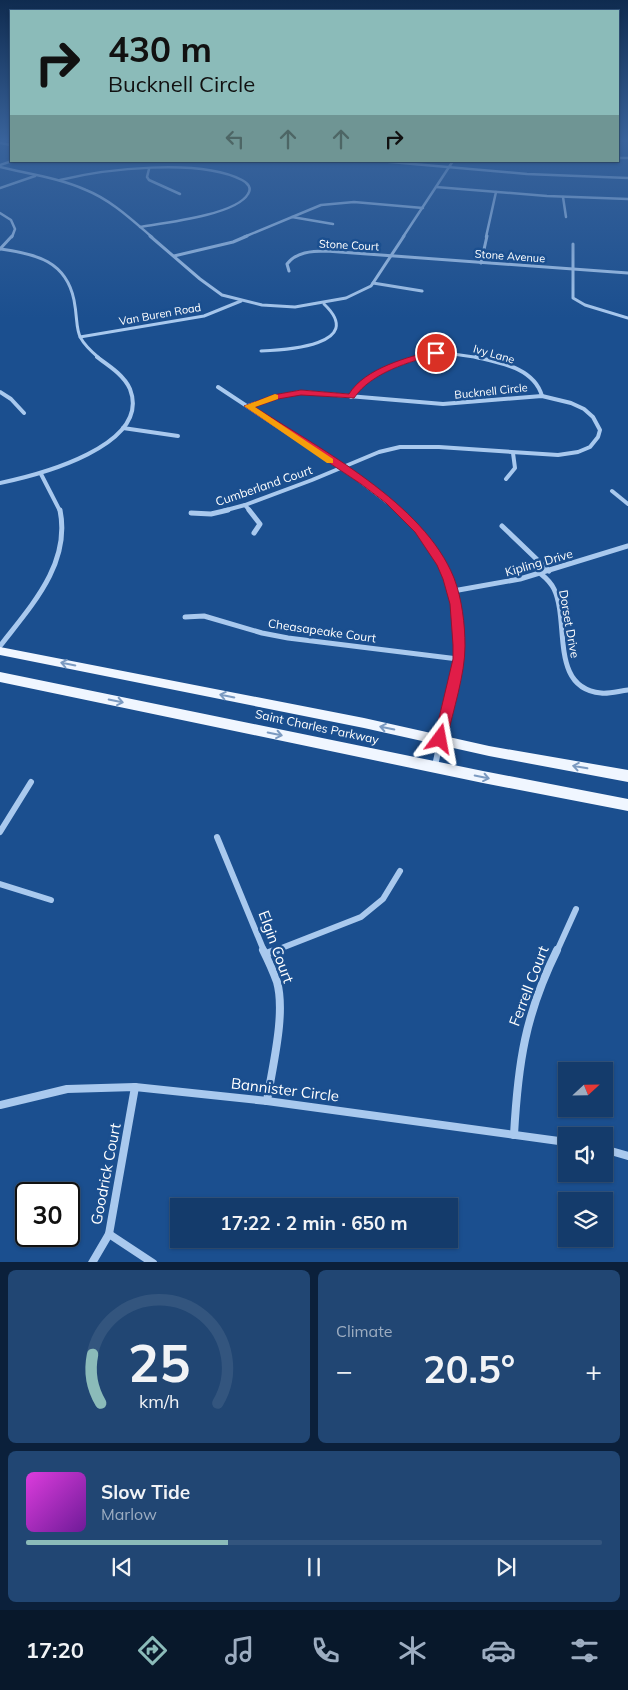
<!DOCTYPE html>
<meta charset="utf-8">
<style>
:root{--surface:#143b6b;--page:#214673;--text:#f1f3f6;--muted:#9dadc1;--line:#33557e;--accent:#8bbbb9}
body{margin:0;font-family:Mulish,sans-serif;background:var(--page);color:var(--text);height:100vh;display:flex;flex-direction:column;font-size:19px;white-space:nowrap}
*{box-sizing:border-box;margin:0}
p{font-size:16px;color:var(--muted)}
.icon{flex:none;width:28px;height:28px;fill:none;stroke:currentColor;stroke-width:2;stroke-linecap:round;stroke-linejoin:round}
.map{position:relative;height:1262px;overflow:hidden}
.panel{display:flex;flex-direction:column;gap:8px;padding:8px;background:#0b203b;flex:1}
.panel>*{flex:none}
.hud{position:absolute;left:10px;top:10px;width:609px;height:152px;border-radius:0px;box-shadow:0 1px 4px #0004,0 0 0 1px var(--line);background:#8bbbb9;color:#111;overflow:hidden}
.needle{width:32px;rotate:68deg}
.controls{position:absolute;left:558px;top:1062px;display:grid;gap:10px}
.controls a{display:grid;place-items:center;width:55px;height:55px;border-radius:0px;background:var(--surface);box-shadow:0 1px 4px #0004,0 0 0 1px var(--line);font-size:25px}
.speed{position:absolute;left:15px;top:1182px;display:flex;gap:10px;font-size:25px;font-weight:700;text-align:center}
.speed>*{display:grid;place-content:center;width:65px;height:65px;border-radius:50%;background:var(--surface);box-shadow:0 1px 4px #0004,0 0 0 1px var(--line);line-height:1}
.speed .limit{border:2px solid #111;border-radius:8px;background:#fff;color:#111}
.pin{position:absolute;display:grid;place-items:center;width:42px;height:42px;color:#fff;margin:-21px;border:2px solid #fff;border-radius:50%;box-shadow:0 1px 5px #0007}
.me{position:absolute;width:55px;margin:-28px;rotate:13deg;stroke-linejoin:round;filter:drop-shadow(0 0 4px #0008)}
.turn{display:flex;align-items:center;gap:18px;height:105px;padding:0 15px;font-size:22px}
.turn .icon{width:65px;height:65px;stroke-width:2.5}
.turn b{display:block;font-size:35px;line-height:42px}
.lanes{display:flex;align-items:center;height:48px;padding:0 15px;background:#0003;justify-content:center;gap:25px;direction:ltr}
.lanes .off{opacity:.35}
.big{font-size:38px;font-weight:700;line-height:1.1}
.panel .card{flex:1;display:flex;flex-direction:column;justify-content:center;gap:8px;min-width:0;padding:0 18px;border-radius:8px;background:var(--page)}
.panel .dial{align-items:center;gap:0}
.dial svg{height:130px;overflow:visible;fill:none;stroke:var(--line);stroke-width:7;stroke-linecap:round;text-anchor:middle}
.dial text{fill:var(--text);stroke:none}
.song{display:flex;align-items:center;gap:15px}
.cover{width:60px;height:60px;border-radius:8px;background:linear-gradient(135deg,hsl(300 70% 55%),hsl(280 70% 35%))}
.played{height:5px;border-radius:2px;background:linear-gradient(90deg,var(--accent) 35%,var(--line) 35%)}
.keys{display:flex;justify-content:space-around;direction:ltr}
.heat{display:flex;justify-content:space-between;align-items:center;font-size:28px;direction:ltr}
.panel .tiles{flex:1;display:grid;gap:8px;grid-template-columns:1fr 1fr}
.card:last-child{grid-column:span 2}
.trip{position:absolute;left:170px;top:1198px;width:288px;height:50px;border-radius:0px;background:var(--surface);box-shadow:0 1px 4px #0004,0 0 0 1px var(--line);font-weight:700;line-height:50px;text-align:center}
.tab-bar{display:flex;height:80px;justify-content:space-around;align-items:center;background:#08182b;color:var(--muted)}
.tab-bar .icon{width:35px;height:35px}
.tab-bar .active{color:var(--accent)}
.tab-bar b{font-size:22px;color:var(--text)}
.map>svg:first-child{display:block}
</style>
<div class="map">
<svg width="628" height="1263" viewBox="0 0 628 1263">
<rect width="100%" height="100%" fill="#1b4f8f"/>
<g fill="none" stroke-linecap="round" stroke-linejoin="round">
<g stroke="#a9c9ee" stroke-width="2.5">
<polyline points="0,143 11,145"/>
<polyline points="618,158 628,158"/>
<polyline points="379,161 527,174 628,178"/>
<polyline points="0,165 12,161"/>
<path d="M 0,167 C 29,174 59,178 86,190 C 111,200 132,220 152,237"/>
<polyline points="149,169 147,177 149,180 180,194"/>
<path d="M 60,180 C 105,169 199,158 242,180 C 248,183 252,188 248,194 C 236,215 164,223 140,227"/>
<polyline points="436,187 547,196 628,199"/>
<polyline points="0,188 35,176"/>
<polyline points="563,197 566,217"/>
<polyline points="0,213 11,220 15,229 12,237"/>
<polyline points="292,217 333,224"/>
<polyline points="244,237 321,205 354,202 423,208"/>
<polyline points="403,237 453,161"/>
<polyline points="486,237 496,192"/>
</g>
<g stroke="#a9c9ee" stroke-width="3">
<polyline points="150,236 200,279 222,295 262,305 295,307 346,298 371,286 404,236"/>
<polyline points="573,244 573,298 585,305 628,318"/>
<polyline points="0,249 12,236"/>
<path d="M 1,249 C 36,254 66,261 74,300 C 80,331 71,334 99,358"/>
<polyline points="174,256 233,242 247,236"/>
<polyline points="481,263 487,236"/>
<path d="M 289,271 L 287,264 C 296,252 312,251 326,251 L 628,273"/>
<polyline points="373,283 422,291"/>
<polyline points="80,337 204,316 241,301"/>
<path d="M 261,351 C 286,350 367,345 324,304"/>
<polyline points="415,358 446,353 481,358"/>
</g>
<g stroke="#a9c9ee" stroke-width="4">
<path d="M 476,357 C 501,363 534,368 542,396"/>
<polyline points="218,387 356,478 399,511"/>
<polyline points="0,392 11,399 24,413"/>
<path d="M 351,397 C 366,375 395,364 420,357"/>
<polyline points="123,428 178,436"/>
<polyline points="41,474 60,511"/>
<polyline points="506,479 515,468 513,453"/>
<path d="M 0,483 C 38,475 152,446 130,389 C 124,375 108,365 97,357"/>
<polyline points="612,491 628,504"/>
<polyline points="245,505 250,511"/>
<polyline points="223,511 245,505 312,480 379,452 400,447 439,447 558,455 578,452 590,447 598,437 600,430 593,417 584,409 571,403 542,396 443,404 301,392 276,397 248,406"/>
</g>
<g stroke="#a9c9ee" stroke-width="5">
<polyline points="249,510 260,524 254,533"/>
<path d="M 397,510 C 440,546 465,603 458,660 C 456,675 451,690 448,705"/>
<polyline points="191,513 211,514 228,510"/>
<polyline points="502,526 549,571"/>
<path d="M 541,574 C 546,578 551,583 554,589 C 570,622 549,688 601,693 C 609,694 619,691 628,690"/>
<polyline points="453,591 520,579 628,546"/>
<polyline points="185,617 204,616 262,633 288,638 458,659"/>
<path d="M 0,646 C 31,606 71,564 60,510"/>
</g>
<g stroke="#a9c9ee" stroke-width="6">
<polyline points="435,766 448,704"/>
<polyline points="0,832 31,782"/>
<polyline points="217,837 264,951"/>
<polyline points="0,884 51,900"/>
<polyline points="274,951 361,917 383,899 400,871"/>
<polyline points="557,951 576,909"/>
</g>
<g stroke="#a9c9ee" stroke-width="8">
<path d="M 263,950 C 268,960 273,971 277,982 C 286,1014 272,1068 267,1101"/>
<polyline points="266,954 277,950"/>
<polyline points="0,1105 67,1089 135,1087 267,1101 566,1142"/>
<path d="M 514,1135 C 518,1063 525,1015 557,950"/>
<polyline points="604,1149 628,1156"/>
<polyline points="109,1234 153,1263"/>
<polyline points="92,1263 109,1234 135,1087"/>
</g>
<g fill="#f0f6ff" fill-rule="evenodd">
<polygon points="0,647 364,718 489,746 628,770 628,782 489,756 364,728 0,655"/>
<polygon points="0,672 483,771 628,799 628,811 483,783 0,682"/>
</g>
</g>
<defs><path id="oneway-shaft" d="M-6 0H5M1.5-3L5.5 0L1.5 3" fill="none" stroke-width="1.6" stroke-linecap="round" stroke-linejoin="round" transform="scale(1.25)"/></defs>
<g stroke="#7b9ac1">
<use href="#oneway-shaft" transform="translate(68 664) rotate(-169)"/>
<use href="#oneway-shaft" transform="translate(227 696) rotate(-169)"/>
<use href="#oneway-shaft" transform="translate(116 701) rotate(12)"/>
<use href="#oneway-shaft" transform="translate(387 728) rotate(-168)"/>
<use href="#oneway-shaft" transform="translate(275 734) rotate(12)"/>
<use href="#oneway-shaft" transform="translate(580 767) rotate(-170)"/>
<use href="#oneway-shaft" transform="translate(482 777) rotate(12)"/>
</g>
<linearGradient id="sky" x2="0" y2="1"><stop stop-color="#0f2b4f"/><stop offset="0.44" stop-color="#39639b"/><stop offset="1" stop-color="#39639b" stop-opacity="0"/></linearGradient>
<rect width="628" height="318" fill="url(#sky)"/>
<path fill="#e11d48" stroke="#92132f" d="M 436,350 L 439,353 L 438,354 C 409,362 372,372 354,398 L 301,395 L 278,399 L 255,407 C 320,449 424,503 454,578 C 462,599 465,624 465,646 C 465,675 453,710 447,739 L 445,742 L 436,742 L 434,739 L 453,659 L 453,645 L 450,604 L 443,579 L 437,565 L 415,532 L 386,503 L 361,484 L 244,406 L 273,395 L 301,390 L 349,394 C 365,368 408,357 436,350 Z"/>
<polygon fill="#f59e0b" points="275,394 278,395 278,399 255,407 333,459 333,463 327,463 244,406"/>
<g text-anchor="middle" stroke-width="5" stroke-linejoin="round" paint-order="stroke">
<g font-size="11" fill="#fff" stroke="#1b4f8f">
<text transform="translate(349 245) rotate(3)" y="4">Stone Court</text>
<text transform="translate(510 256) rotate(4)" y="4">Stone Avenue</text>
<text transform="translate(160 314) rotate(-10)" y="4">Van Buren Road</text>
<text transform="translate(494 354) rotate(16)" y="4">Ivy Lane</text>
<text transform="translate(491 391) rotate(-6)" y="4">Bucknell Circle</text>
</g>
<g font-size="12" fill="#fff" stroke="#1b4f8f">
<text transform="translate(264 486) rotate(-19)" y="4">Cumberland Court</text>
<text transform="translate(539 563) rotate(-16)" y="4">Kipling Drive</text>
<text transform="translate(569 624) rotate(80)" y="4">Dorset Drive</text>
<text transform="translate(322 631) rotate(8)" y="4">Cheasapeake Court</text>
<text transform="translate(317 727) rotate(12)" y="4">Saint Charles Parkway</text>
</g>
<g font-size="15" fill="#fff" stroke="#1b4f8f">
<text transform="translate(276 947) rotate(70)" y="5">Elgin Court</text>
<text transform="translate(529 986) rotate(-69)" y="5">Ferrell Court</text>
<text transform="translate(285 1090) rotate(7)" y="5">Bannister Circle</text>
<text transform="translate(106 1174) rotate(-79)" y="5">Goodrick Court</text>
</g>
</g>
</svg>
<div class="controls">
<a><svg class="needle" viewBox="-14 -14 28 28"><path d="M0-13l5 13h-10z" fill="#e53935"/><path d="M0 13l5-13h-10z" fill="#9dadc1"/></svg></a>
<a><svg class="icon" aria-label="sound" viewBox="0 0 24 24"><path d="M4 9h4l5-4v14l-5-4H4zM17 9q2 3 0 6"/></svg></a>
<a><svg class="icon" aria-label="layers" viewBox="0 0 24 24"><path d="M12 4l9 5-9 5-9-5zM3 14l9 5 9-5"/></svg></a>
</div>
<div class="speed"><div class="limit">30</div></div>
<div class="pin" style="left:436px;top:353px;background:#d93025"><svg class="icon" aria-label="arrive" viewBox="0 0 24 24"><path d="M6 21V4h12l-3 4 3 4H6"/></svg></div>
<svg class="me" style="left:440px;top:739px" viewBox="-20 -20 40 40"><path d="M0-17L14 15 0 8-14 15z" fill="#e11d48" stroke="#fff" stroke-width="4"/></svg>
<div class="trip">17:22 · 2 min · 650 m</div>
<div class="hud">
<div class="turn"><svg class="icon" aria-label="right" viewBox="0 0 24 24"><path d="M7 20v-9h11M14 6l5 5-5 5"/></svg><div><b>430 m</b>Bucknell Circle</div></div>
<div class="lanes"><svg class="icon off" aria-label="left" viewBox="0 0 24 24"><path d="M17 20v-9H6M10 6l-5 5 5 5"/></svg><svg class="icon off" aria-label="ahead" viewBox="0 0 24 24"><path d="M12 20V5M6 11l6-6 6 6"/></svg><svg class="icon off" aria-label="ahead" viewBox="0 0 24 24"><path d="M12 20V5M6 11l6-6 6 6"/></svg><svg class="icon" aria-label="right" viewBox="0 0 24 24"><path d="M7 20v-9h11M14 6l5 5-5 5"/></svg></div>
</div>
</div>
<section class="panel">
<div class="tiles">
<div class="card dial"><svg viewBox="0 0 100 80">
<path d="M14 69A42 42 0 1 1 86 69"/>
<path d="M14 69A42 42 0 0 1 9 39" stroke="#8bbbb9"/>
<text x="50" y="56" font-size="32" font-weight="700">25</text>
<text x="50" y="72" font-size="11">km/h</text>
</svg></div>
<div class="card"><p>Climate</p>
<div class="heat"><a>−</a><b class="big">20.5°</b><a>+</a></div>
</div>
<div class="card">
<div class="song"><i class="cover"></i><div><b>Slow Tide</b><p>Marlow</p></div></div>
<div class="played"></div>
<div class="keys"><svg class="icon" aria-label="previous" viewBox="0 0 24 24"><path d="M18 5L8 12l10 7zM5 5v14"/></svg><svg class="icon" aria-label="pause" viewBox="0 0 24 24"><path d="M8 5v14M16 5v14"/></svg><svg class="icon" aria-label="next" viewBox="0 0 24 24"><path d="M6 5l10 7-10 7zM19 5v14"/></svg></div>
</div>
</div>
</section>
<nav class="tab-bar">
<b>17:20</b>
<svg class="icon active" aria-label="directions" viewBox="0 0 24 24"><path d="M12 3l9 9-9 9-9-9zM9 14v-3h6M13 9l2 2-2 2"/></svg>
<svg class="icon" aria-label="music" viewBox="0 0 24 24"><path d="M9 18V5l10-2v13"/><circle cx="6" cy="18" r="3"/><circle cx="16" cy="16" r="3"/></svg>
<svg class="icon" aria-label="phone" viewBox="0 0 24 24"><path d="M5 4h4l2 5-3 2q2 4 5 5l2-3 5 2v4C11 20 4 13 5 4z"/></svg>
<svg class="icon" aria-label="climate" viewBox="0 0 24 24"><path d="M12 3v18M4 7l16 10M4 17L20 7"/></svg>
<svg class="icon" aria-label="car" viewBox="0 0 24 24"><path d="M5 17H2v-5l4-1 3-4h7l3 4 3 1v5h-3M9 17h6M6 11h13"/><circle cx="7" cy="17" r="2"/><circle cx="17" cy="17" r="2"/></svg>
<svg class="icon" aria-label="filters" viewBox="0 0 24 24"><path d="M4 7h16M4 17h16"/><circle cx="9" cy="7" r="2"/><circle cx="15" cy="17" r="2"/></svg>
</nav>
